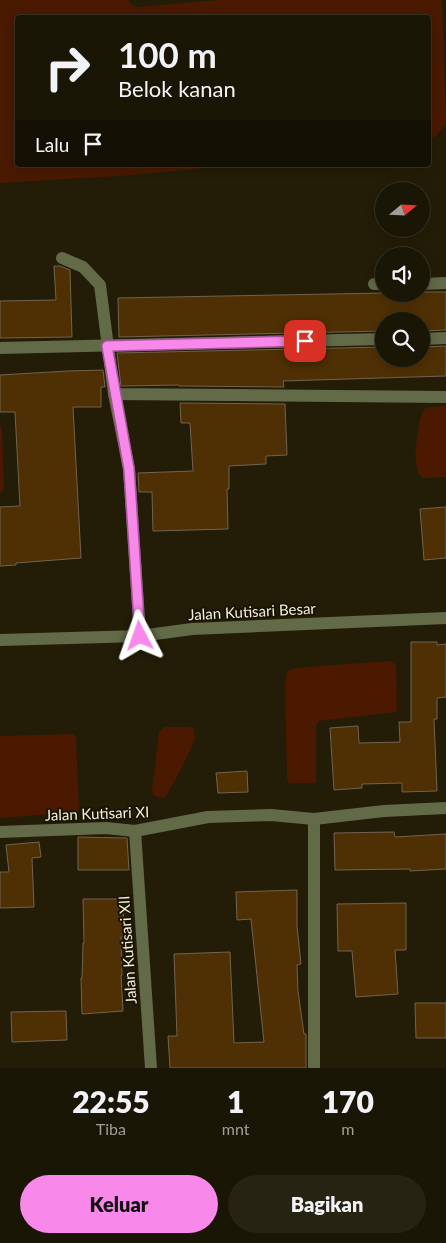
<!DOCTYPE html>
<html lang="id">
<head>
<meta charset="utf-8">
<style>
	:root { --surface:#1a1605; --page:#272313; --text:#f1f3f6; --muted:#9f9f9a; --line:#383527; --accent:#f888ea }
	body { margin:0; font-family:Lato,sans-serif; background:var(--page); color:var(--text); height:100vh; display:flex; flex-direction:column; font-size:19px; white-space:nowrap }
	* { box-sizing:border-box; margin:0 }
	p { font-size:16px; color:var(--muted) }
	.icon { flex:none; width:28px; height:28px; fill:none; stroke:currentColor; stroke-width:2; stroke-linecap:round; stroke-linejoin:round }
	.map { position:relative; height:1068px; overflow:hidden }
	.sheet { display:flex; flex-direction:column; background:var(--surface); flex:1 }
	.sheet>* { flex:none }
	.banner { position:absolute; left:15px; top:15px; width:416px; height:152px; border-radius:5px; box-shadow:0 2px 12px #0003,0 0 0 1px var(--line); background:#1a1605; color:var(--text); overflow:hidden }
	.needle { width:32px; rotate:71deg }
	.tools { position:absolute; left:375px; top:182px; display:grid; gap:10px }
	.tools a { display:grid; place-items:center; width:55px; height:55px; border-radius:50%; background:var(--surface); box-shadow:0 2px 12px #0003,0 0 0 1px var(--line); font-size:25px }
	.pin { position:absolute; display:grid; place-items:center; width:42px; height:42px; color:#fff; margin:-21px; border-radius:10px; box-shadow:0 2px 8px #0006 }
	.me { position:absolute; width:55px; margin:-28px; rotate:356deg; stroke-linejoin:round; filter:drop-shadow(0 0 4px #0008) }
	.turn { display:flex; align-items:center; gap:18px; height:105px; padding:0 20px; font-size:22px }
	.turn .icon { width:65px; height:65px; stroke-width:2.5 }
	.turn b { display:block; font-size:35px; line-height:42px }
	.then { display:flex; align-items:center; height:48px; padding:0 20px; background:#0003; gap:10px; font-size:19px }
	.eta { display:flex; justify-content:space-evenly; align-items:center; height:85px; text-align:center }
	.eta b { font-size:30px; font-weight:800; line-height:35px }
	.primary-button { display:flex; gap:10px; margin-top:auto; padding:10px 20px }
	.primary-button a { flex:1; height:58px; border-radius:30px; background:var(--accent); color:#111; font-size:20px; font-weight:800; line-height:58px; text-align:center }
	.primary-button a+a { background:var(--page); color:var(--text) }
	.map>svg:first-child { display:block }
</style>
</head>
<body>
<div class="map">
<svg width="446" height="1068" viewBox="0 0 446 1068">
	<rect width="100%" height="100%" fill="#231d07"/>
	<g fill="#4a1900">
		<path d="M 0,0 L 128,0 L 132,5 L 138,7 L 218,0 L 442,0 L 446,124 L 436,136 L 429,139 L 429,18 L 18,18 L 18,165 L 234,165 L 134,175 L 0,183 Z"/>
		<path d="M 446,406 L 446,477 L 422,478 C 410,466 418,431 421,415 L 424,409 L 431,407 Z"/>
		<path d="M 0,425 L 2,428 L 4,489 L 0,493 Z"/>
		<path d="M 391,661 L 396,665 L 397,709 L 396,712 L 319,721 L 316,726 L 316,782 L 314,783 L 289,783 L 287,778 L 285,686 L 287,672 L 292,669 L 306,667 Z"/>
		<path d="M 165,727 L 191,727 L 194,729 L 195,739 L 182,767 L 165,798 L 154,796 L 152,791 L 159,732 Z"/>
		<path d="M 73,734 L 76,737 L 79,810 L 77,812 L 0,818 L 0,736 Z"/>
	</g>
	<g fill="#4f3004" stroke="#73624e">
		<path d="M 54,266 L 60,266 L 70,270 L 72,337 L 0,338 L 0,301 L 56,300 Z"/>
		<path d="M 421,292 L 446,292 L 446,330 L 421,331 L 421,321 L 384,321 L 384,331 L 119,337 L 118,298 L 384,293 L 421,294 Z"/>
		<path d="M 446,346 L 446,376 L 283,381 L 284,387 L 179,386 L 179,385 L 121,386 L 117,353 L 384,347 L 384,359 L 421,359 L 421,347 Z"/>
		<path d="M 103,370 L 105,387 L 101,387 L 101,407 L 73,407 L 81,558 L 16,563 L 16,565 L 0,566 L 0,507 L 20,506 L 15,412 L 0,412 L 0,375 L 68,371 Z"/>
		<path d="M 180,403 L 285,404 L 287,455 L 266,456 L 266,464 L 229,466 L 229,489 L 227,489 L 228,529 L 153,531 L 152,492 L 139,492 L 138,473 L 193,471 L 190,423 L 181,423 Z"/>
		<path d="M 446,507 L 446,558 L 424,560 L 420,509 Z"/>
		<path d="M 411,642 L 437,642 L 437,645 L 446,644 L 446,697 L 437,698 L 437,719 L 434,719 L 437,791 L 402,792 L 402,783 L 362,784 L 362,788 L 334,790 L 330,728 L 358,726 L 359,743 L 400,742 L 399,722 L 411,722 Z"/>
		<path d="M 247,771 L 248,792 L 218,793 L 216,773 Z"/>
		<path d="M 394,832 L 395,837 L 446,834 L 446,869 L 410,871 L 410,869 L 335,870 L 334,833 Z"/>
		<path d="M 78,837 L 127,838 L 129,870 L 78,870 Z"/>
		<path d="M 39,842 L 41,857 L 32,858 L 34,907 L 0,908 L 0,872 L 9,872 L 6,845 Z"/>
		<path d="M 297,890 L 297,926 L 301,964 L 297,965 L 298,991 L 304,1034 L 306,1034 L 306,1068 L 170,1068 L 168,1036 L 177,1036 L 174,954 L 230,952 L 234,1043 L 264,1042 L 251,919 L 237,920 L 236,892 Z"/>
		<path d="M 83,899 L 123,899 L 124,937 L 121,937 L 122,975 L 121,975 L 123,1011 L 82,1014 L 81,978 L 82,978 L 83,943 L 84,943 Z"/>
		<path d="M 406,903 L 406,950 L 395,950 L 398,994 L 356,997 L 352,951 L 338,951 L 337,904 Z"/>
		<path d="M 415,1003 L 446,1003 L 446,1038 L 416,1038 Z"/>
		<path d="M 66,1011 L 67,1040 L 12,1042 L 11,1012 Z"/>
	</g>
	<g fill="none" stroke-linecap="round" stroke-linejoin="round">
		<g stroke="#626a47" stroke-width="12">
			<path d="M 62,258 L 83,267 L 100,285 L 114,394 L 446,397"/>
			<path d="M 374,284 L 384,284"/>
			<path d="M 421,284 L 446,283"/>
			<path d="M 421,339 L 446,338"/>
			<path d="M 0,348 L 384,339"/>
			<path d="M 114,394 L 129,469 L 140,636"/>
			<path d="M 0,640 L 140,636 L 192,629 L 446,618"/>
			<path d="M 314,819 L 314,1068"/>
			<path d="M 135,831 L 151,1068"/>
			<path d="M 0,832 L 106,828 L 135,831 L 208,817 L 271,815 L 314,819 L 384,811 L 446,808"/>
		</g>
	</g>
	<g fill="none" stroke-linecap="round" stroke-linejoin="round">
		<g stroke="#a15898" stroke-width="12">
			<path id="route" d="M 140,636 L 129,469 L 107,346 L 305,341"/>
		</g>
		<use href="#route" stroke="#f888ea" stroke-width="9"/>
	</g>
	<g text-anchor="middle" dominant-baseline="central" stroke-width="4" stroke-linejoin="round" paint-order="stroke">
		<g font-size="15" fill="#f2eee0" stroke="#1a1401">
			<text transform="translate(252 611) rotate(-3)">Jalan Kutisari Besar</text>
			<text transform="translate(97 813) rotate(-2)">Jalan Kutisari XI</text>
			<text transform="translate(127 950) rotate(-94)">Jalan Kutisari XII</text>
		</g>
	</g>
</svg>
<div class="tools">
<a><svg class="needle" viewBox="-14 -14 28 28"><path d="M0-13l5 13h-10z" fill="#e53935"/><path d="M0 13l5-13h-10z" fill="#9f9f9a"/></svg></a>
<a><svg class="icon" aria-label="sound" viewBox="0 0 24 24"><path d="M4 9h4l5-4v14l-5-4H4zM17 9q2 3 0 6"/></svg></a>
<a><svg class="icon" aria-label="search" viewBox="0 0 24 24"><circle cx="10" cy="10" r="6"/><path d="M15 15l6 6"/></svg></a>
</div>
<div class="pin" style="left:305px;top:341px;background:#d93025"><svg class="icon" aria-label="arrive" viewBox="0 0 24 24"><path d="M6 21V4h12l-3 4 3 4H6"/></svg></div>
<svg class="me" style="left:140px;top:636px" viewBox="-20 -20 40 40"><path d="M0-17L14 15 0 8-14 15z" fill="#f888ea" stroke="#fff" stroke-width="4"/></svg>
<div class="banner">
<div class="turn"><svg class="icon" aria-label="right" viewBox="0 0 24 24"><path d="M7 20v-9h11M14 6l5 5-5 5"/></svg><div><b>100 m</b>Belok kanan</div></div>
<div class="then">Lalu<svg class="icon" aria-label="arrive" viewBox="0 0 24 24"><path d="M6 21V4h12l-3 4 3 4H6"/></svg></div>
</div>
</div>
<section class="sheet">
<div class="eta">
<div><b>22:55</b><p>Tiba</p></div>
<div><b>1</b><p>mnt</p></div>
<div><b>170</b><p>m</p></div>
</div>
<div class="primary-button"><a>Keluar</a><a>Bagikan</a></div>
</section>
</body>
</html>
